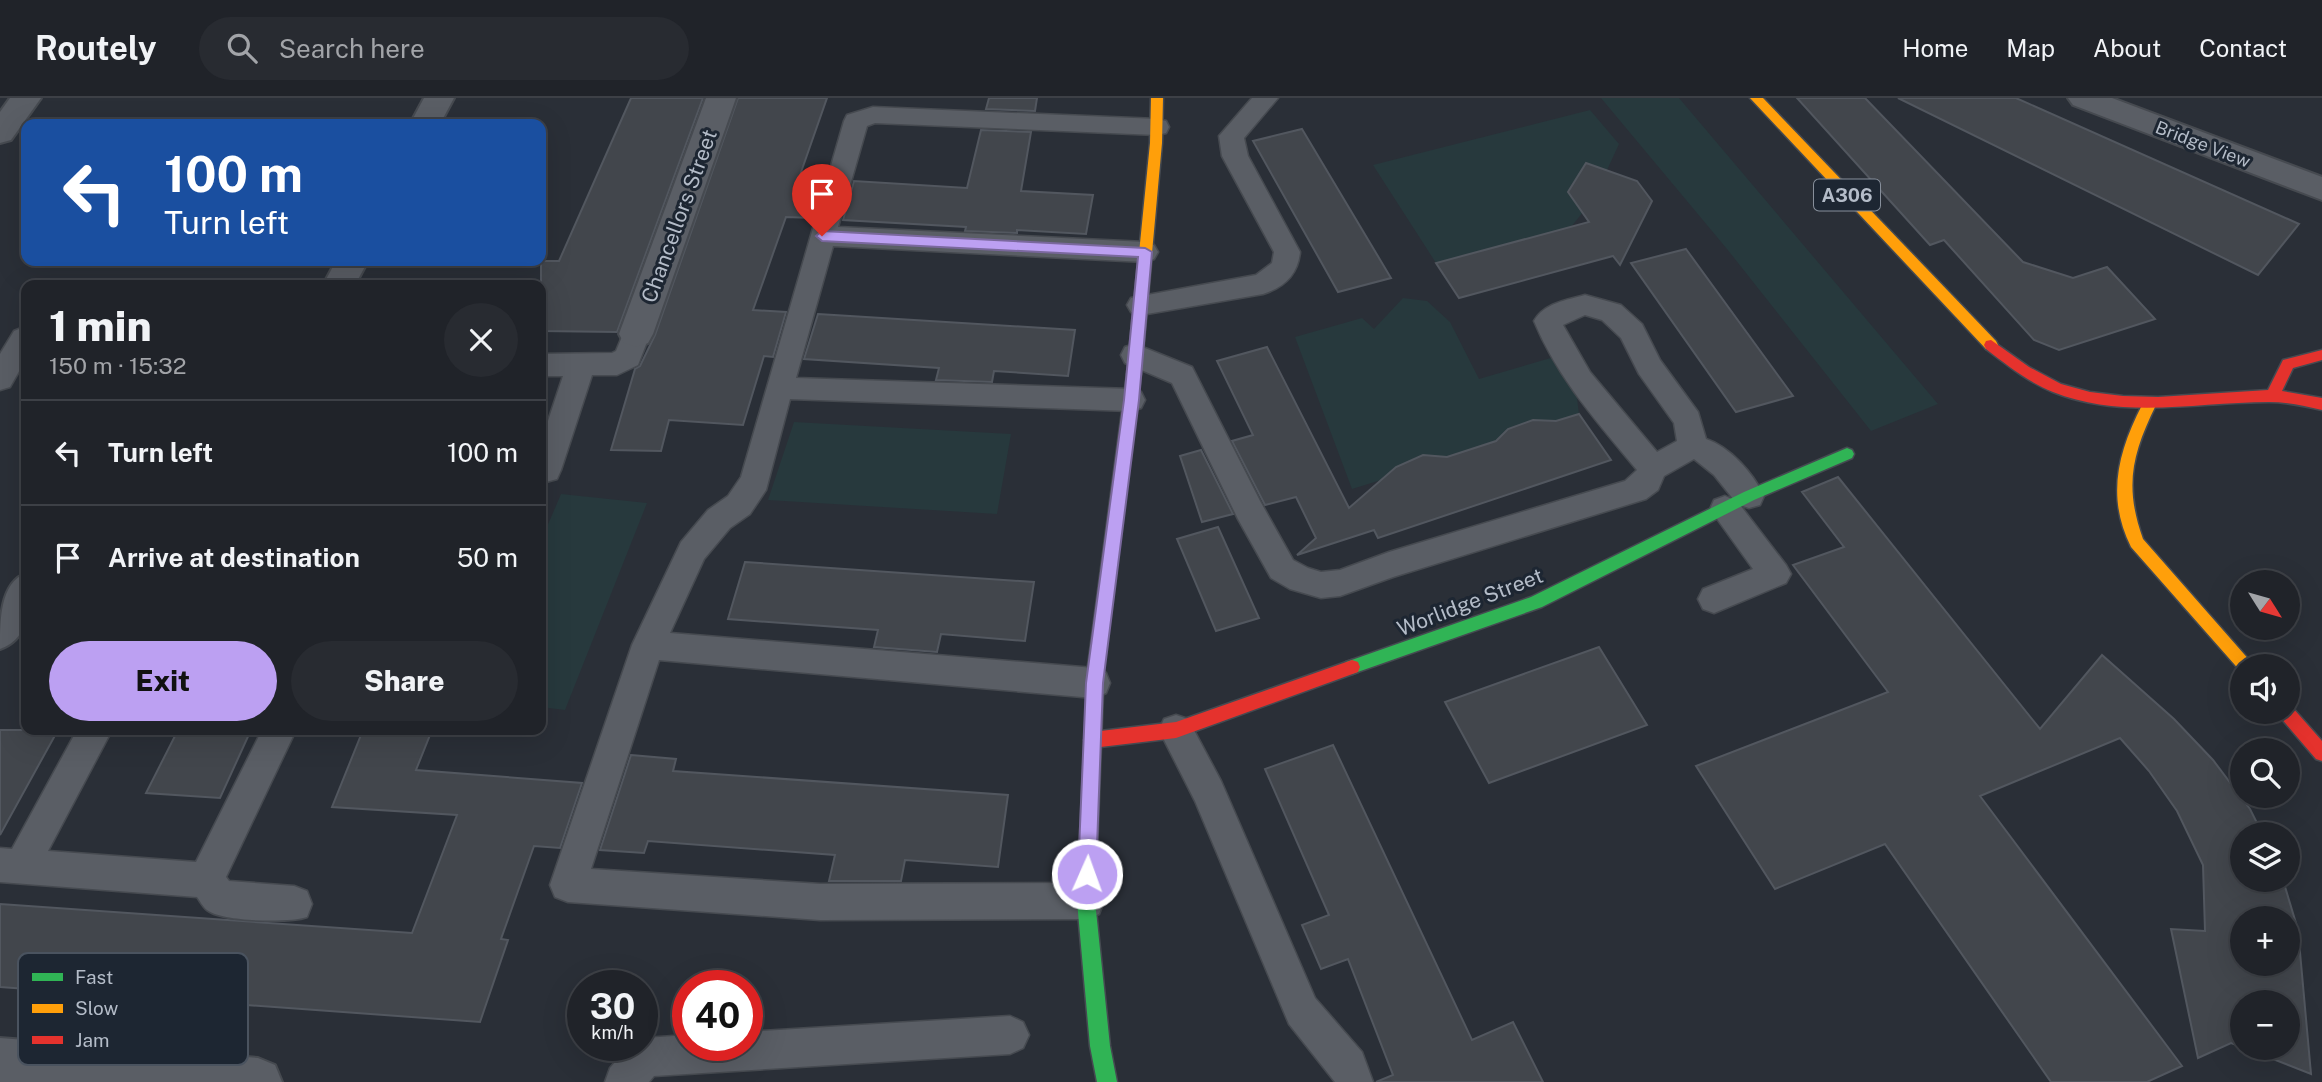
<!DOCTYPE html>
<html lang="en">
<head>
<meta charset="utf-8">
<style>
	:root { --surface:#202329; --page:#282b31; --text:#f1f3f6; --muted:#a2a4a8; --line:#3d4046; --accent:#bca0f2 }
	body { margin:0; font-family:"Public Sans",sans-serif; background:var(--page); color:var(--text); height:100vh; display:flex; flex-direction:column; font-size:26px; white-space:nowrap }
	* { box-sizing:border-box; margin:0 }
	p { font-size:23px; color:var(--muted) }
	.icon { flex:none; width:38px; height:38px; fill:none; stroke:currentColor; stroke-width:2; stroke-linecap:round; stroke-linejoin:round }
	.map { position:relative; flex:1; overflow:hidden }
	.details { position:absolute; left:21px; top:182px; width:525px; height:455px; display:flex; flex-direction:column; background:var(--surface); border-radius:14px; box-shadow:0 7px 28px #0002,0 0 0 2px var(--line) }
	.details>* { flex:none }
	.hud { position:absolute; left:21px; top:21px; width:525px; height:147px; border-radius:14px; box-shadow:0 7px 28px #0002,0 0 0 2px var(--line); background:#1a4fa0; color:#fff; overflow:hidden }
	.needle { width:46px; rotate:127deg }
	.buttons { position:absolute; left:2230px; top:472px; display:grid; gap:14px }
	.buttons a { display:grid; place-items:center; width:70px; height:70px; border-radius:50%; background:var(--surface); box-shadow:0 7px 28px #0002,0 0 0 2px var(--line); font-size:35px }
	.speed { position:absolute; left:567px; top:872px; display:flex; gap:14px; font-size:35px; font-weight:700; text-align:center }
	.speed>* { display:grid; place-content:center; width:91px; height:91px; border-radius:50%; background:var(--surface); box-shadow:0 7px 28px #0002,0 0 0 2px var(--line); line-height:1 }
	.speed small { font-size:18px; font-weight:400 }
	.speed .limit { border:10px solid #d22; background:#fff; color:#111 }
	.pin { position:absolute; display:grid; place-items:center; width:60px; height:60px; color:#fff; margin:-72px -30px; border-radius:50% 50% 50% 0; rotate:-45deg; box-shadow:0 0 7px #0007 }
	.pin .icon { rotate:45deg }
	.me { position:absolute; width:77px; margin:-38px; rotate:2deg; stroke-linejoin:round; filter:drop-shadow(0 0 5px #0008) }
	.turn { display:flex; align-items:center; gap:24px; height:147px; padding:0 28px; font-size:32px }
	.turn .icon { width:91px; height:91px; stroke-width:2.5 }
	.turn b { display:block; font-size:49px; line-height:60px }
	.round { display:grid; place-items:center; flex:none; width:74px; height:74px; border-radius:37px; background:var(--page) }
	.headline { display:flex; align-items:center; justify-content:space-between; height:119px; padding:0 28px }
	h1 { font-size:42px; font-weight:800; line-height:52px }
	.cta { display:flex; gap:14px; margin-top:auto; padding:14px 28px }
	.cta a { flex:1; height:80px; border-radius:42px; background:var(--accent); color:#111; font-size:28px; font-weight:800; line-height:80px; text-align:center }
	.cta a+a { background:var(--page); color:var(--text) }
	ul { padding:0; list-style:none }
	li { display:flex; align-items:center; gap:21px; height:105px; padding:0 28px; border-top:2px solid var(--line) }
	li div { flex:1 }
	li b { display:block; font-size:26px }
	li em { font-style:normal }
	header { display:flex; align-items:center; gap:42px; box-sizing:border-box; height:98px; padding:0 35px; background:var(--surface); border-bottom:2px solid var(--line) }
	header strong { font-size:33px }
	nav { display:flex; gap:38px; margin-inline-start:auto; font-size:24px }
	.search { width:490px; height:63px; background:var(--page); display:flex; align-items:center; gap:18px; box-sizing:border-box; padding:0 24px; border-radius:38px; color:var(--muted); font-size:26px }
	.map>svg:first-child { display:block }
</style>
</head>
<body>
<header>
<strong>Routely</strong>
<div class="search"><svg class="icon" aria-label="search" viewBox="0 0 24 24"><circle cx="10" cy="10" r="6"/><path d="M15 15l6 6"/></svg>Search here</div>
<nav><a>Home</a><a>Map</a><a>About</a><a>Contact</a></nav>
</header>
<div class="map">
<svg width="2322" height="984" viewBox="0 0 2322 984">
	<rect width="100%" height="100%" fill="#2a2f37"/>
	<g fill="#27393d">
		<path d="M 1601,0 L 1679,0 L 1938,306 L 1871,333 L 1727,151 Z"/>
		<path d="M 1590,12 L 1619,46 L 1607,72 L 1579,76 L 1583,114 L 1571,129 L 1436,165 L 1373,67 Z"/>
		<path d="M 1403,200 L 1427,203 L 1450,224 L 1479,281 L 1554,259 L 1574,277 L 1579,316 L 1556,323 L 1533,322 L 1508,331 L 1496,343 L 1447,359 L 1422,357 L 1396,369 L 1381,382 L 1352,391 L 1295,239 L 1362,220 L 1374,231 Z"/>
		<path d="M 794,324 L 1011,336 L 997,416 L 768,402 Z"/>
		<path d="M 561,396 L 647,405 L 565,612 L 541,609 L 541,443 Z"/>
	</g>
	<g fill="#42464c" stroke="#52575f" stroke-width="2" fill-rule="evenodd">
		<path d="M 631,0 L 703,0 L 617,234 L 541,233 L 541,163 L 559,163 Z"/>
		<path d="M 738,0 L 827,0 L 799,80 L 824,81 L 813,120 L 786,119 L 753,212 L 786,214 L 773,259 L 764,258 L 743,327 L 669,322 L 661,353 L 611,352 L 635,271 L 640,268 L 655,237 Z"/>
		<path d="M 989,0 L 1037,0 L 1035,13 L 986,11 Z"/>
		<path d="M 1797,0 L 1865,0 L 2023,164 L 2073,180 L 2107,169 L 2155,221 L 2059,252 L 2034,242 L 1944,142 L 1930,147 Z"/>
		<path d="M 1898,0 L 2016,0 L 2299,126 L 2258,177 Z"/>
		<path d="M 1302,31 L 1391,180 L 1338,194 L 1253,43 Z"/>
		<path d="M 981,32 L 1031,34 L 1021,93 L 1093,97 L 1086,136 L 1017,132 L 1017,135 L 965,133 L 966,129 L 843,122 L 854,83 L 967,90 Z"/>
		<path d="M 1586,65 L 1637,83 L 1652,103 L 1620,167 L 1613,158 L 1459,200 L 1436,165 L 1589,124 L 1568,94 Z"/>
		<path d="M 1686,151 L 1793,298 L 1736,314 L 1631,165 Z"/>
		<path d="M 818,216 L 1075,232 L 1068,278 L 994,273 L 992,284 L 936,282 L 939,270 L 804,261 Z"/>
		<path d="M 1267,249 L 1349,410 L 1396,369 L 1423,357 L 1447,359 L 1496,343 L 1508,331 L 1533,322 L 1556,323 L 1579,316 L 1611,362 L 1378,440 L 1374,432 L 1297,457 L 1316,440 L 1296,399 L 1265,407 L 1232,343 L 1253,337 L 1217,263 Z"/>
		<path d="M 1201,352 L 1233,416 L 1202,424 L 1180,358 Z"/>
		<path d="M 1838,379 L 2040,631 L 2102,557 L 2174,621 L 2213,662 L 2250,711 L 2263,737 L 2242,737 L 2242,782 L 2283,782 L 2298,832 L 2311,976 L 2245,950 L 2287,950 L 2287,905 L 2242,905 L 2242,949 L 2231,945 L 2198,960 L 2171,831 L 2205,833 L 2203,767 L 2177,713 L 2149,673 L 2120,640 L 1980,698 L 2182,968 L 2147,984 L 2051,984 L 1885,746 L 1775,791 L 1696,668 L 1888,594 L 1793,467 L 1844,449 L 1802,394 ZM 2242,821 L 2287,821 L 2287,866 L 2242,866 Z"/>
		<path d="M 1218,429 L 1259,520 L 1216,533 L 1177,441 Z"/>
		<path d="M 745,464 L 1034,484 L 1025,543 L 941,536 L 937,554 L 874,549 L 878,532 L 728,521 Z"/>
		<path d="M 1599,549 L 1647,627 L 1489,685 L 1445,604 Z"/>
		<path d="M 0,632 L 58,632 L 0,737 Z"/>
		<path d="M 178,632 L 251,632 L 220,700 L 146,695 Z"/>
		<path d="M 363,632 L 432,632 L 416,672 L 582,685 L 560,750 L 534,748 L 501,841 L 508,842 L 480,924 L 0,889 L 0,806 L 412,835 L 457,717 L 332,709 Z"/>
		<path d="M 1333,647 L 1472,942 L 1513,924 L 1543,984 L 1376,984 L 1393,977 L 1348,861 L 1321,871 L 1302,827 L 1329,817 L 1265,671 Z"/>
		<path d="M 631,657 L 676,661 L 673,673 L 1008,697 L 998,769 L 905,762 L 901,783 L 829,783 L 835,757 L 648,743 L 644,755 L 600,752 Z"/>
	</g>
	<g fill="none" stroke-linecap="round" stroke-linejoin="round">
		<g stroke="#464a50" stroke-width="3">
			<g id="lane">
				<path d="M 1252,0 L 1278,0 L 1244,40 L 1248,58 L 1300,154 C 1298,176 1285,189 1263,196 L 1141,217 L 1131,214 L 1127,207 L 1131,200 L 1256,177 L 1272,165 L 1274,154 L 1222,58 L 1219,38 Z"/>
				<path d="M 873,9 L 1157,21 L 1166,23 L 1169,29 L 1166,35 L 1157,37 L 875,25 L 867,28 L 838,129 L 1145,144 L 1154,147 L 1158,154 L 1154,161 L 1145,164 L 833,148 L 796,280 L 1131,291 L 1141,294 L 1145,302 L 1141,310 L 1131,313 L 790,301 L 766,392 L 750,416 L 730,430 L 704,461 L 670,535 L 1094,570 L 1106,575 L 1110,585 L 1106,595 L 1094,600 L 659,562 L 591,771 L 820,786 L 1086,785 L 1099,790 L 1104,803 L 1099,816 L 1086,821 L 820,822 L 568,804 L 555,799 L 550,787 L 632,547 L 681,444 L 708,412 L 728,398 L 741,379 L 844,23 L 847,17 Z"/>
				<path d="M 1585,197 L 1621,207 L 1642,226 L 1660,262 L 1698,314 L 1706,341 C 1730,349 1753,375 1764,398 L 1760,407 L 1749,410 L 1740,407 L 1786,467 L 1791,476 L 1786,485 L 1714,515 L 1703,511 L 1698,501 L 1703,491 L 1753,471 L 1710,411 L 1714,402 L 1725,398 L 1734,402 L 1714,377 L 1694,361 L 1664,378 L 1658,392 L 1646,401 L 1393,479 L 1340,498 L 1321,500 L 1290,491 L 1271,480 L 1238,421 L 1172,285 L 1125,265 L 1121,257 L 1125,249 L 1135,246 L 1192,269 L 1260,403 L 1293,462 L 1308,470 L 1321,474 L 1340,472 L 1389,454 L 1625,383 L 1637,372 C 1598,325 1558,281 1534,223 C 1544,205 1567,202 1585,197 ZM 1585,217 L 1602,222 L 1621,240 L 1639,276 L 1674,325 L 1677,343 L 1657,354 L 1590,274 L 1563,227 Z"/>
				<path d="M 636,226 L 646,229 L 650,236 L 638,267 L 617,277 L 592,277 L 561,372 L 557,381 L 546,384 L 541,382 L 541,344 L 563,278 L 541,278 L 541,256 L 612,255 L 616,253 L 626,229 Z"/>
				<path d="M 24,229 L 26,230 L 26,261 L 10,289 L 0,292 L 0,256 L 14,233 Z"/>
				<path d="M 1176,617 L 1188,621 L 1221,683 L 1315,900 L 1362,954 L 1373,984 L 1335,984 L 1289,926 L 1195,703 L 1159,632 L 1164,621 Z"/>
				<path d="M 77,632 L 112,632 L 48,753 L 196,764 L 262,632 L 296,632 L 226,779 L 229,783 L 294,788 L 307,793 L 312,806 L 307,819 C 290,825 222,824 207,812 C 203,809 200,803 197,799 L 0,784 L 0,750 L 12,751 Z"/>
				<path d="M 1010,918 L 1023,924 L 1029,937 L 1023,950 L 1010,956 L 654,978 L 649,984 L 605,984 L 610,970 L 630,947 L 642,947 L 642,941 L 645,940 L 688,937 L 688,947 L 747,947 L 747,934 Z"/>
			</g>
		</g>
		<g stroke="#464a50" stroke-width="4">
			<g id="street">
				<path d="M 10,0 L 41,0 L 11,42 L 0,45 L 0,14 Z"/>
				<path d="M 424,0 L 454,0 L 440,26 L 410,26 Z"/>
				<path d="M 706,0 L 736,0 L 653,236 L 648,245 L 636,249 L 624,245 L 619,236 Z"/>
				<path d="M 2068,0 L 2112,0 L 2322,79 L 2322,102 L 2073,7 Z"/>
				<path d="M 336,163 L 368,163 L 355,187 L 323,187 Z"/>
				<path d="M 26,475 C 26,505 34,539 0,551 C 0,522 0,485 26,475 Z"/>
				<path d="M 0,940 L 258,960 L 275,967 L 282,984 L 0,984 Z"/>
			</g>
		</g>
		<g stroke="#454a51" stroke-width="3">
			<g id="fast">
				<path d="M 1847,350 L 1852,352 L 1854,356 L 1852,360 L 1754,402 L 1542,509 L 1352,576 L 1346,574 L 1344,569 L 1346,564 L 1531,499 L 1744,394 Z"/>
				<path d="M 1096,561 L 1102,563 L 1104,568 L 1095,803 L 1110,948 L 1117,984 L 1097,984 L 1090,948 L 1077,803 L 1088,568 L 1090,563 Z"/>
			</g>
		</g>
		<g stroke="#454a51" stroke-width="3">
			<g id="slow">
				<path d="M 1151,0 L 1163,0 L 1162,45 L 1141,276 L 1134,281 L 1127,276 L 1150,45 Z"/>
				<path d="M 1750,0 L 1763,0 L 1996,243 L 1998,247 L 1996,251 L 1986,251 Z"/>
				<path d="M 2149,301 L 2156,307 C 2132,356 2124,388 2143,441 L 2251,564 L 2253,569 L 2242,569 L 2242,575 L 2131,449 C 2106,399 2118,354 2142,307 Z"/>
			</g>
		</g>
		<g stroke="#454a51" stroke-width="3">
			<g id="jam">
				<path d="M 1991,242 L 2029,269 L 2061,286 L 2090,294 L 2123,298 L 2158,299 L 2268,292 L 2283,262 L 2322,252 L 2322,262 L 2293,270 L 2282,293 L 2322,300 L 2322,312 C 2305,308 2287,304 2269,304 C 2197,304 2123,322 2053,294 C 2028,284 2007,267 1986,251 L 1984,247 L 1986,243 Z"/>
				<path d="M 1134,271 L 1141,276 L 1104,568 L 1102,573 L 1096,575 L 1090,573 L 1088,568 L 1127,276 Z"/>
				<path d="M 1352,562 L 1358,564 L 1360,569 L 1358,574 L 1176,640 L 1092,650 L 1086,647 L 1084,642 L 1086,637 L 1092,634 L 1176,624 Z"/>
				<path d="M 2287,607 L 2292,609 L 2322,643 L 2322,663 L 2316,661 L 2280,619 L 2278,614 L 2287,614 Z"/>
			</g>
		</g>
		<use href="#lane" fill="#5a5e65" fill-rule="evenodd"/>
		<use href="#street" fill="#5a5e65" fill-rule="evenodd"/>
		<use href="#fast" fill="#30b455" fill-rule="evenodd"/>
		<use href="#slow" fill="#ff9f0a" fill-rule="evenodd"/>
		<use href="#jam" fill="#e5322d" fill-rule="evenodd"/>
	</g>
	<path fill="#bca0f2" stroke="#7a689d" stroke-width="2" d="M 822,133 L 1145,150 L 1152,154 L 1139,302 L 1103,585 L 1096,776 L 1093,782 L 1087,785 L 1081,782 L 1078,776 L 1086,585 L 1124,302 L 1138,159 L 822,143 L 816,138 Z"/>
	<g text-anchor="middle" dominant-baseline="central" stroke-width="6" stroke-linejoin="round" paint-order="stroke">
		<g font-size="18" fill="#b4bcc8" stroke="#1d2632">
			<text transform="translate(2203 46) rotate(21)">Bridge View</text>
		</g>
		<rect fill="#1d2632" stroke="#878f9b" stroke-width="2" x="1814" y="81.5" width="66" height="31" rx="5"/>
		<g font-size="19" font-weight="bold" fill="#b4bcc8">
			<text x="1847" y="97">A306</text>
		</g>
		<g font-size="21" fill="#b4bcc8" stroke="#1d2632">
			<text transform="translate(679 118) rotate(-70)">Chancellors Street</text>
			<text transform="translate(1470 504) rotate(-21)">Worlidge Street</text>
		</g>
	</g>
	<rect x="18" y="855" width="230" height="112" rx="10" fill="#1d2632" stroke="#4a535f" stroke-width="2"/>
	<rect x="32" y="875" width="31" height="8" fill="#30b455"/>
	<rect x="32" y="906" width="31" height="9" fill="#ff9f0a"/>
	<rect x="32" y="938" width="31" height="8" fill="#e5322d"/>
	<g font-size="19" fill="#b4bcc8">
		<text x="75" y="886">Fast</text>
		<text x="75" y="917">Slow</text>
		<text x="75" y="949">Jam</text>
	</g>
</svg>
<div class="buttons">
<a><svg class="needle" viewBox="-14 -14 28 28"><path d="M0-13l5 13h-10z" fill="#e53935"/><path d="M0 13l5-13h-10z" fill="#a2a4a8"/></svg></a>
<a><svg class="icon" aria-label="sound" viewBox="0 0 24 24"><path d="M4 9h4l5-4v14l-5-4H4zM17 9q2 3 0 6"/></svg></a>
<a><svg class="icon" aria-label="search" viewBox="0 0 24 24"><circle cx="10" cy="10" r="6"/><path d="M15 15l6 6"/></svg></a>
<a><svg class="icon" aria-label="layers" viewBox="0 0 24 24"><path d="M12 4l9 5-9 5-9-5zM3 14l9 5 9-5"/></svg></a>
<a>+</a>
<a>−</a>
</div>
<div class="speed"><div>30<small>km/h</small></div><div class="limit">40</div></div>
<div class="pin" style="left:822px;top:138px;background:#d93025"><svg class="icon" aria-label="arrive" viewBox="0 0 24 24"><path d="M6 21V4h12l-3 4 3 4H6"/></svg></div>
<svg class="me" style="left:1087px;top:776px" viewBox="-20 -20 40 40"><circle r="17" fill="#bca0f2" stroke="#fff" stroke-width="3"/><path d="M0-11L8 9 0 5-8 9z" fill="#fff"/></svg>
<div class="hud">
<div class="turn"><svg class="icon" aria-label="left" viewBox="0 0 24 24"><path d="M17 20v-9H6M10 6l-5 5 5 5"/></svg><div><b>100 m</b>Turn left</div></div>
</div>
<section class="details">
<div class="headline"><div><h1>1 min</h1><p>150 m · 15:32</p></div><a class="round"><svg class="icon" aria-label="close" viewBox="0 0 24 24"><path d="M6 6l12 12M18 6L6 18"/></svg></a></div>
<ul>
<li><svg class="icon" aria-label="left" viewBox="0 0 24 24"><path d="M17 20v-9H6M10 6l-5 5 5 5"/></svg><div><b>Turn left</b></div><em>100 m</em></li>
<li><svg class="icon" aria-label="arrive" viewBox="0 0 24 24"><path d="M6 21V4h12l-3 4 3 4H6"/></svg><div><b>Arrive at destination</b></div><em>50 m</em></li>
</ul>
<div class="cta"><a>Exit</a><a>Share</a></div>
</section>
</div>
</body>
</html>
